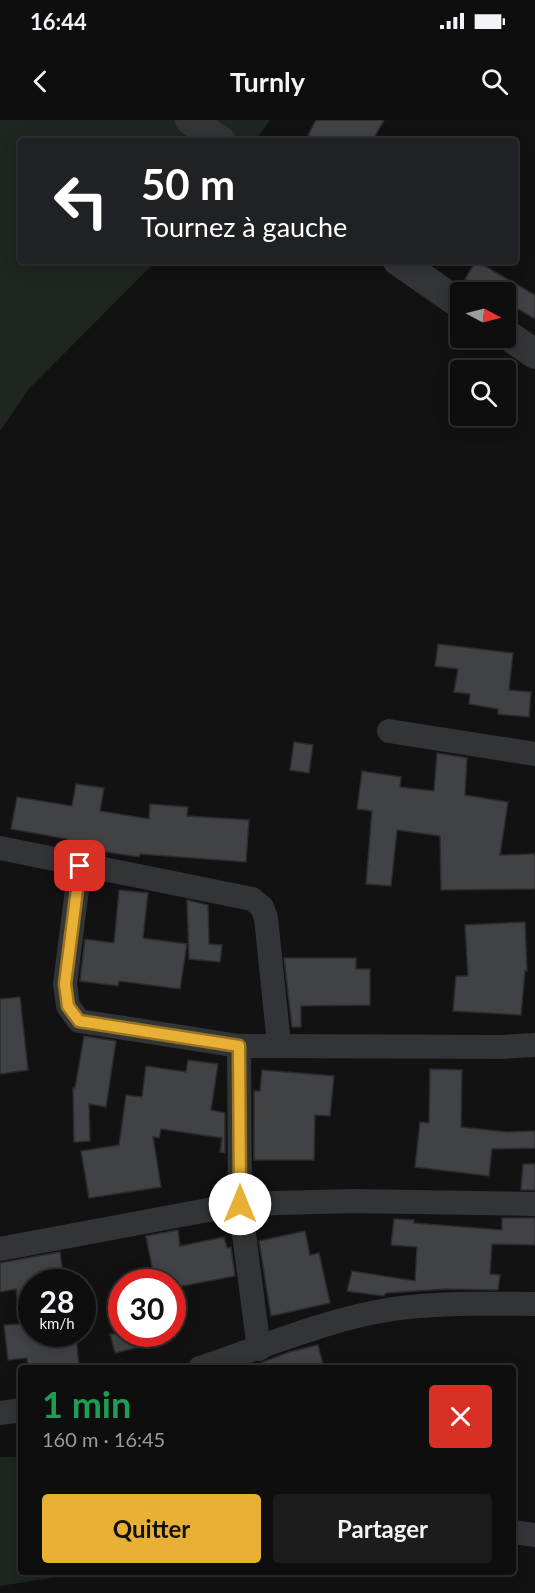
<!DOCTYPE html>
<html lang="fr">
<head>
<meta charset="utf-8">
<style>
	:root { --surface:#0e0e0e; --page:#1c1c1c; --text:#f1f3f6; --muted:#9b9c9e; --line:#2e2e2e; --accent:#e8b135 }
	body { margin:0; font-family:Lato,sans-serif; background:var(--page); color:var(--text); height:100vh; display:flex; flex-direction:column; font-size:22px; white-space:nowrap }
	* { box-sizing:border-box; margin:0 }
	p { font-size:20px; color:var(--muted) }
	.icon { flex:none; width:33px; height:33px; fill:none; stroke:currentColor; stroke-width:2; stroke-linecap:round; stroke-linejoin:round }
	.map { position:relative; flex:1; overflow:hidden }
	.side { position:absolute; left:18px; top:1245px; width:498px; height:210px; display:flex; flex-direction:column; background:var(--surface); border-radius:6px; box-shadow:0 3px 15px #0003,0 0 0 2px var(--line) }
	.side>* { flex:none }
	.hud { position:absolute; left:18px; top:18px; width:500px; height:126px; border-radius:6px; box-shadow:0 3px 15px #0003,0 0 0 2px var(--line); background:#202124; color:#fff; overflow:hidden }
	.needle { width:39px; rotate:97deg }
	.tools { position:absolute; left:450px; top:162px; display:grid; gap:12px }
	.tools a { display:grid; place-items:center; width:66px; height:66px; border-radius:6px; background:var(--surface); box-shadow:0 3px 15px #0003,0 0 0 2px var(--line); font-size:30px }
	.speed { position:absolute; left:18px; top:1149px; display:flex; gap:12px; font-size:30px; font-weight:700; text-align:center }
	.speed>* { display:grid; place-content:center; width:78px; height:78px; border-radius:50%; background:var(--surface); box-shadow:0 3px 15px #0003,0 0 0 2px var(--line); line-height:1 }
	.speed small { font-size:15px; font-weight:400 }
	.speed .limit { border:9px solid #d22; background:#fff; color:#111 }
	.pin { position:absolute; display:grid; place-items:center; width:51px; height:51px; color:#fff; margin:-26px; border-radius:12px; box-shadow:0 3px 9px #0006 }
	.me { position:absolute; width:66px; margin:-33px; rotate:0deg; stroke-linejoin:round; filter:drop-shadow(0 0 4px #0008) }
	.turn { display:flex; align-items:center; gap:21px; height:126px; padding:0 24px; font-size:27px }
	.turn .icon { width:78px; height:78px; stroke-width:2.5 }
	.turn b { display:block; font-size:42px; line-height:51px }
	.round { display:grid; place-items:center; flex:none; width:63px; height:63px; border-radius:6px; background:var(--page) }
	.overview { display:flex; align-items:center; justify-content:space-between; height:102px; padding:0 24px }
	h1 { font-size:36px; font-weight:700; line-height:45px; color:#1e9e55 }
	.action { display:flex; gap:12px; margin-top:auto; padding:12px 24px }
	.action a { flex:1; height:69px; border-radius:6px; background:var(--accent); color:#111; font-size:24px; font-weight:700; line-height:69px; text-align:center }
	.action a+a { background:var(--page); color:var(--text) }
	.status { display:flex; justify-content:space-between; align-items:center; height:42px; padding:0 30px; background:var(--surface); direction:ltr }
	.status svg { height:16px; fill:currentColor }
	header { display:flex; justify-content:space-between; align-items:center; height:78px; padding:0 24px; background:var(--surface); font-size:27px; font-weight:700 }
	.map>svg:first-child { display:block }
</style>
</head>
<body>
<div class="status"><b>16:44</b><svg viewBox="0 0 49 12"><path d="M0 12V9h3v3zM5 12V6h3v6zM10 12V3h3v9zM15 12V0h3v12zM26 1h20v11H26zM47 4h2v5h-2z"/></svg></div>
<header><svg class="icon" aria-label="back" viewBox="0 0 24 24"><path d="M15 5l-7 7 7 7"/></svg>Turnly<svg class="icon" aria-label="search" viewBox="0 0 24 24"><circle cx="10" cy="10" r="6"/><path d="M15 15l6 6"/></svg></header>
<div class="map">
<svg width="535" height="1473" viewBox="0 0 535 1473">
	<rect width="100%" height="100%" fill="#121213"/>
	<g fill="#1e261f">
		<path d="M 0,0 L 270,0 L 255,21 L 21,21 L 21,141 L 156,141 L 28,270 L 0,311 Z"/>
		<path d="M 0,1337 L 21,1337 L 21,1452 L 90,1452 L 0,1466 Z"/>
	</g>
	<g fill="#414246" stroke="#2c2c2f" stroke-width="1.5">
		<path d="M 316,0 L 384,0 L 372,21 L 318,21 L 308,15 Z"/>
		<path d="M 476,141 L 535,175 L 535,199 L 506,182 L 506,172 L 489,172 L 465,159 Z"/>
		<path d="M 438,524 L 513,533 L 509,570 L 531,572 L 529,597 L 498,594 L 498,589 L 469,584 L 470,574 L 454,572 L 458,549 L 435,546 Z"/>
		<path d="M 294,622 L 313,625 L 309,653 L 290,650 Z"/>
		<path d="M 437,633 L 467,638 L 465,675 L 508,682 L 500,735 L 535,734 L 535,769 L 441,770 L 440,716 L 397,710 L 391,766 L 366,764 L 372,691 L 357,689 L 362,651 L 401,657 L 400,667 L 434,671 Z"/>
		<path d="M 76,664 L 104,668 L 100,691 L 149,699 L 150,684 L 188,687 L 187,696 L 249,700 L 246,742 L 140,734 L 139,737 L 66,726 L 67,719 L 11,709 L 17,677 L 72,686 Z"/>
		<path d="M 119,770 L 148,773 L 143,818 L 187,824 L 180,869 L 119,861 L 118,866 L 80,861 L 85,819 L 114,823 Z"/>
		<path d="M 187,780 L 208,785 L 209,824 L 222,825 L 220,842 L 189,839 Z"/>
		<path d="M 525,802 L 527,851 L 525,851 L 521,895 L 453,891 L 456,856 L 468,856 L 465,805 Z"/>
		<path d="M 284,838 L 356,838 L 356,849 L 370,849 L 370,885 L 301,886 L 301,907 L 292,907 Z"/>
		<path d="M 20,877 L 28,950 L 0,954 L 0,879 Z"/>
		<path d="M 84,916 L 116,921 L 106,987 L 89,984 L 90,1021 L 74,1022 L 73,968 L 75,968 Z"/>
		<path d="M 188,940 L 218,944 L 211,990 L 225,993 L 225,1033 L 220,1032 L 222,1018 L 161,1009 L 159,1018 L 153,1017 L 161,1067 L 89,1078 L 81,1031 L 119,1025 L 126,975 L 142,977 L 146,946 L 186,952 Z"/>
		<path d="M 430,949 L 462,950 L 461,1007 L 507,1012 L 535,1011 L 535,1028 L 492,1029 L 489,1056 L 415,1047 L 420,1002 L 429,1003 Z"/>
		<path d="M 262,950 L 334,956 L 330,996 L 315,995 L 314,1040 L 254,1040 L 254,971 L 260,971 Z"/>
		<path d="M 523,1044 L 535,1044 L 535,1070 L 521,1070 Z"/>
		<path d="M 502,1098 L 535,1098 L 535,1125 L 492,1124 L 490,1154 L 500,1155 L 498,1170 L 446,1169 L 387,1173 L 383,1176 L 347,1171 L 352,1151 L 415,1161 L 417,1127 L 391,1125 L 394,1099 L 414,1100 L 414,1103 L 502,1110 Z"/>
		<path d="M 178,1110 L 180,1126 L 224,1117 L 227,1128 L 231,1127 L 235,1156 L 172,1168 L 172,1162 L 155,1162 L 146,1116 Z"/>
		<path d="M 305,1111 L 310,1135 L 319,1133 L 330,1183 L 271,1196 L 259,1121 Z"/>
		<path d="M 60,1132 L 64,1162 L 32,1162 L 32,1214 L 76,1214 L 79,1248 L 28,1248 L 27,1238 L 8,1240 L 4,1205 L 20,1204 L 16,1169 L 0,1172 L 0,1143 Z"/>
		<path d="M 110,1214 L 171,1214 L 172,1219 L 115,1233 Z"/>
		<path d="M 318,1225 L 324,1248 L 248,1248 L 289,1232 Z"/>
	</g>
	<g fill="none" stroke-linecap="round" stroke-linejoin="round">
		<g stroke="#333438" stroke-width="24">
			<path d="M 389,611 L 535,634"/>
			<path d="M 0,728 L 252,779 L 262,787 L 266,798 L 279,924"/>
			<path d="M 80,746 L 65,864 L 68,886 L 79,901 L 239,926 L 500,927 L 535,925"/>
			<path d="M 239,926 L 240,1084 L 259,1229"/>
			<path d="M 0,1129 L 240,1084 L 353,1081 L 535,1084"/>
			<path d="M 200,1248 C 263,1227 327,1199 393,1189 C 440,1182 488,1184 535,1184"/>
			<path d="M 0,1293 L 21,1290"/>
			<path d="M 513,1412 L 535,1415"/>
		</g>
		<g stroke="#333438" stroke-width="30">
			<path d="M 190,0 L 221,21"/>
			<path d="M 398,141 L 460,184"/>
			<path d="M 506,214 L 535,234"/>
		</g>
	</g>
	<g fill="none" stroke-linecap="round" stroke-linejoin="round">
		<g stroke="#977322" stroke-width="15">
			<path id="route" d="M 80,746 L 65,864 L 68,886 L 79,901 L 239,926 L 240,1084"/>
		</g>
		<use href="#route" stroke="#e8b135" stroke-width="10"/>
	</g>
</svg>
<div class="tools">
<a><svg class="needle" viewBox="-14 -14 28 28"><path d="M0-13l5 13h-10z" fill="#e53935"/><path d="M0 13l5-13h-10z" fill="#9b9c9e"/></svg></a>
<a><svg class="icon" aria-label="search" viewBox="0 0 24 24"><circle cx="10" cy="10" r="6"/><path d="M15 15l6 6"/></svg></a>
</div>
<div class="speed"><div>28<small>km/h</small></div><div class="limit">30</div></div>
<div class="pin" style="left:80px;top:746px;background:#d93025"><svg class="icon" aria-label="arrive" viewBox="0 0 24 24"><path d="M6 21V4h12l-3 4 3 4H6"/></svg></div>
<svg class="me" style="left:240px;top:1084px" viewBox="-20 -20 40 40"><circle r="19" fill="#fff"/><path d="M0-13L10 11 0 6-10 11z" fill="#e8b135"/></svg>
<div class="hud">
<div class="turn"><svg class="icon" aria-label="left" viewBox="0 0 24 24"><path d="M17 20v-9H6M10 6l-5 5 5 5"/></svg><div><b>50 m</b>Tournez à gauche</div></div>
</div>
<section class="side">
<div class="overview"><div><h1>1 min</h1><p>160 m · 16:45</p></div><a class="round" style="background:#d93025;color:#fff"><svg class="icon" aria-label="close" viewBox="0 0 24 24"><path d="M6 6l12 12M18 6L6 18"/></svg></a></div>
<div class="action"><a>Quitter</a><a>Partager</a></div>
</section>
</div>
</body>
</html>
